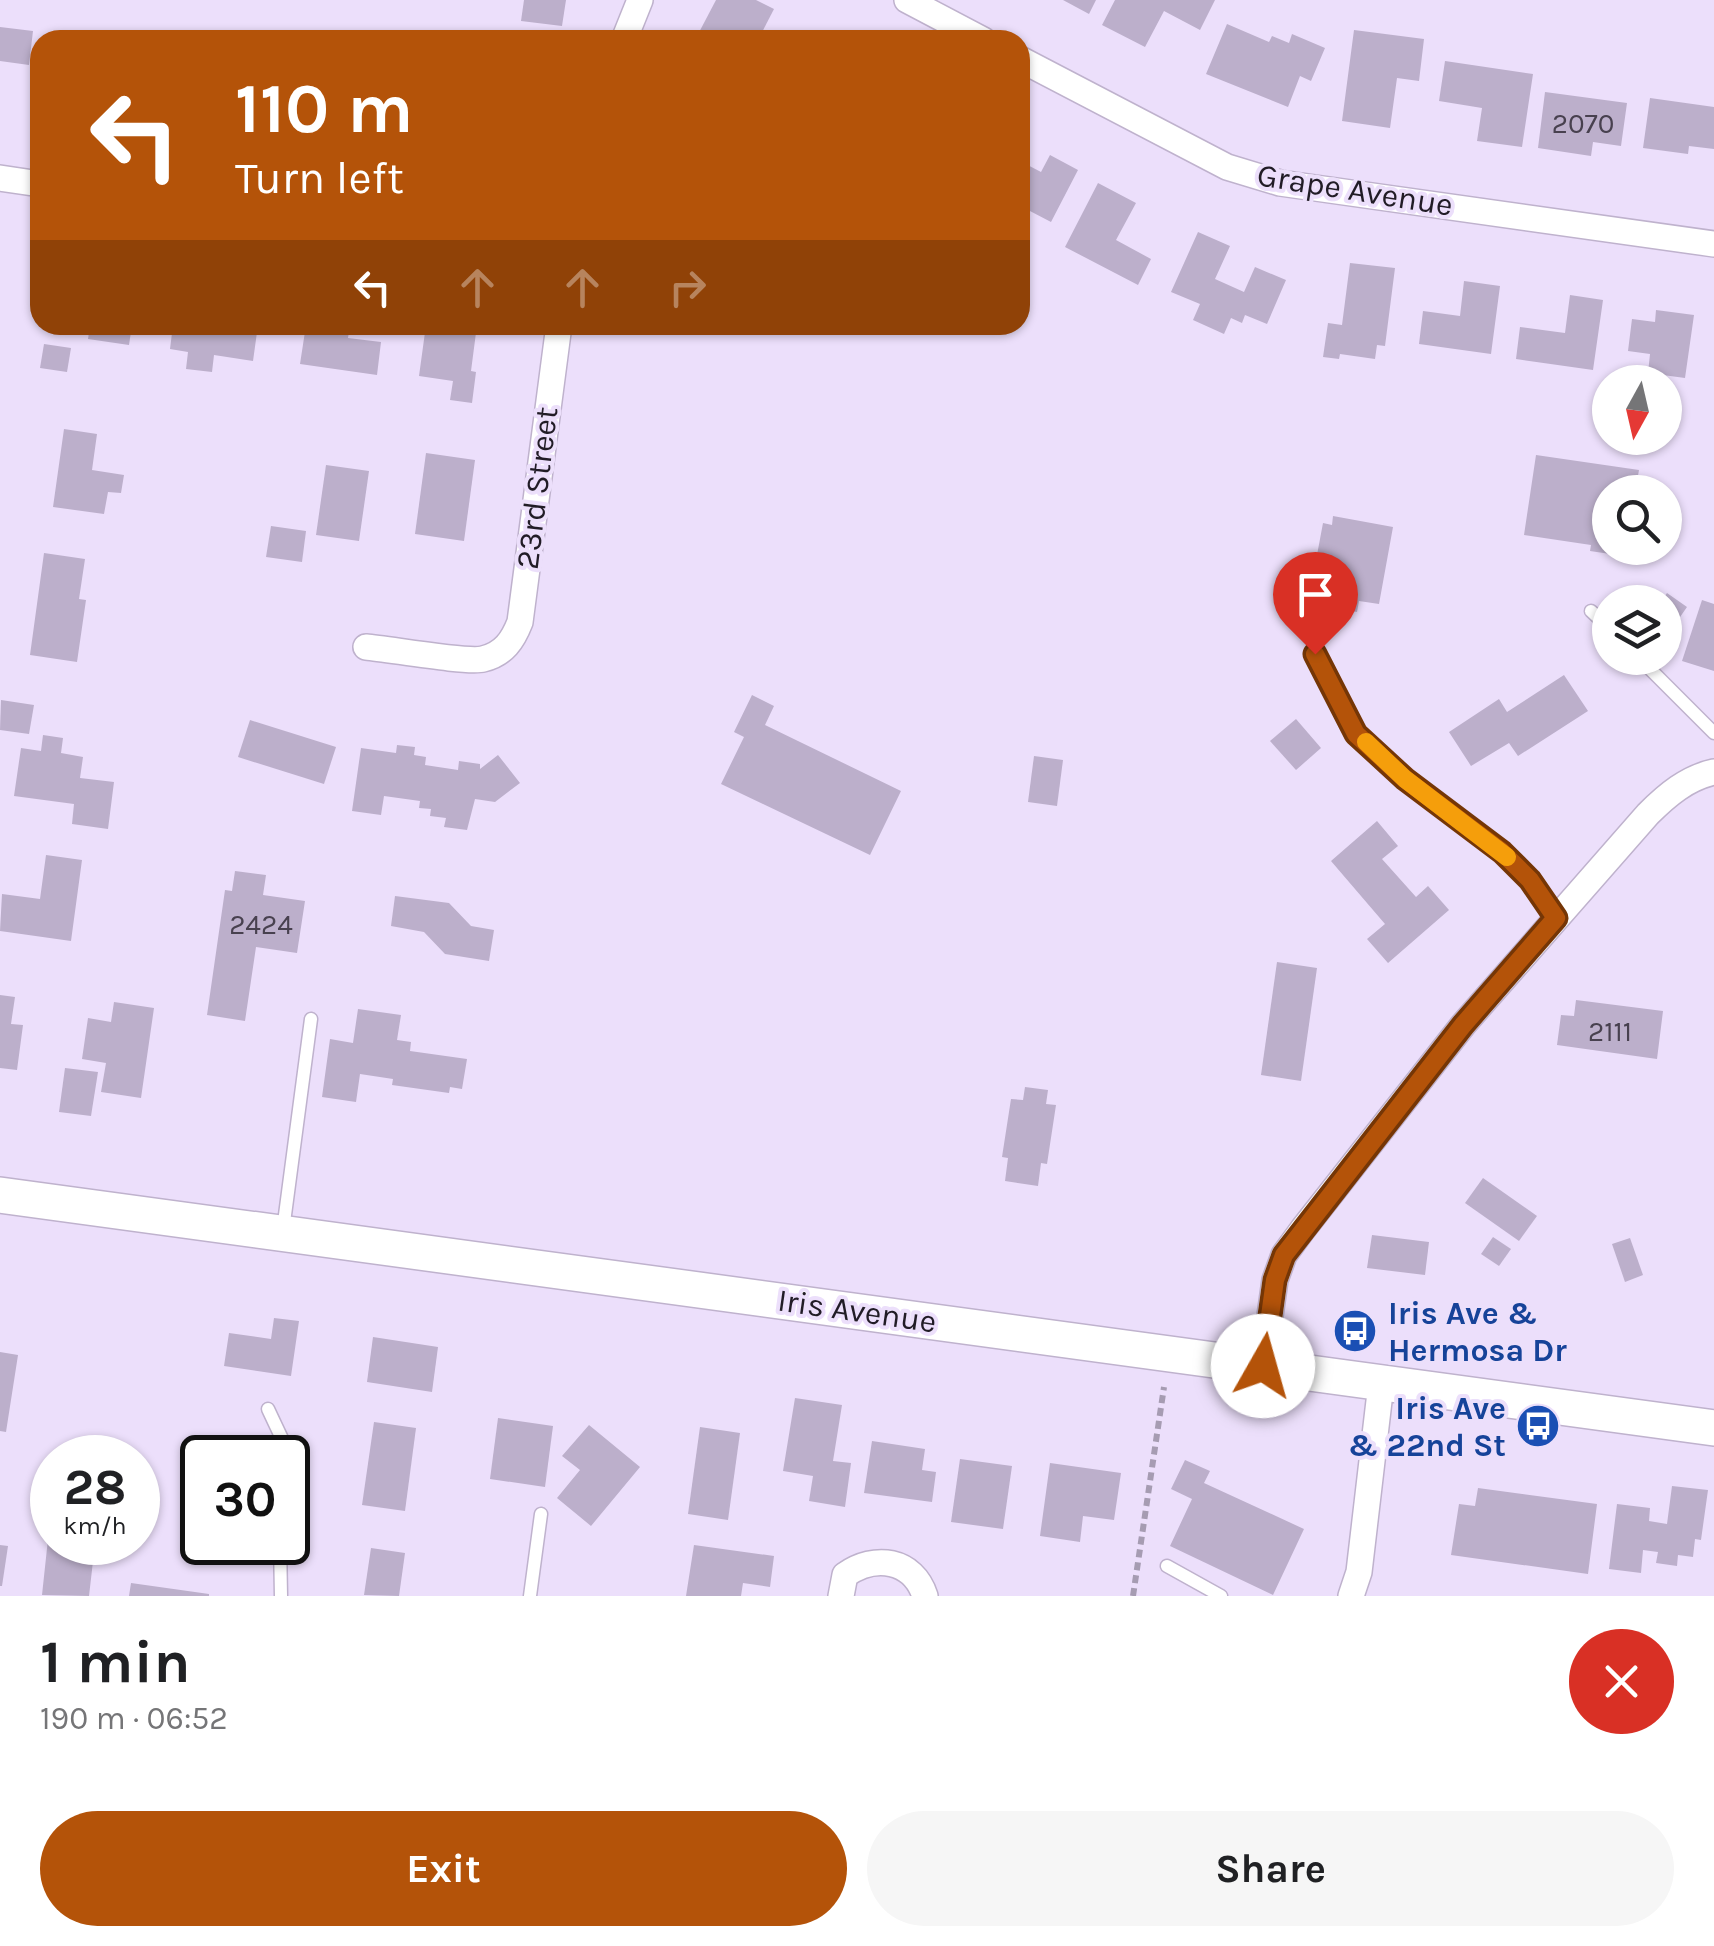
<!DOCTYPE html>
<html lang="en">
<head>
<meta charset="utf-8">
<style>
	:root { --surface:#fff; --page:#f6f6f6; --text:#202124; --muted:#757577; --accent:#b45309 }
	body { margin:0; font-family:Karla,sans-serif; background:var(--page); color:var(--text); height:100vh; display:flex; flex-direction:column; font-size:38px; white-space:nowrap }
	* { box-sizing:border-box; margin:0 }
	p { font-size:32px; color:var(--muted) }
	.icon { flex:none; width:55px; height:55px; fill:none; stroke:currentColor; stroke-width:2; stroke-linecap:round; stroke-linejoin:round }
	.map { position:relative; height:1596px; overflow:hidden }
	.details { display:flex; flex-direction:column; background:var(--surface); flex:1 }
	.details>* { flex:none }
	.top-card { position:absolute; left:30px; top:30px; width:1000px; height:305px; border-radius:30px; box-shadow:0 2px 8px #0004; background:#b45309; color:#fff; overflow:hidden }
	.needle { width:65px; rotate:188deg }
	.fabs { position:absolute; left:1592px; top:365px; display:grid; gap:20px }
	.fabs a { display:grid; place-items:center; width:90px; height:90px; border-radius:50%; background:var(--surface); box-shadow:0 2px 8px #0004; font-size:50px }
	.speed { position:absolute; left:30px; top:1435px; display:flex; gap:20px; font-size:50px; font-weight:700; text-align:center }
	.speed>* { display:grid; place-content:center; width:130px; height:130px; border-radius:50%; background:var(--surface); box-shadow:0 2px 8px #0004; line-height:1 }
	.speed small { font-size:25px; font-weight:400 }
	.speed .limit { border:5px solid #111; border-radius:15px; background:#fff; color:#111 }
	.pin { position:absolute; display:grid; place-items:center; width:85px; height:85px; color:#fff; margin:-102px -42px; border-radius:50% 50% 50% 0; rotate:-45deg; box-shadow:0 0 10px #0007 }
	.pin .icon { rotate:45deg }
	.me { position:absolute; width:110px; margin:-55px; rotate:7deg; stroke-linejoin:round; filter:drop-shadow(0 0 8px #0008) }
	.turn { display:flex; align-items:center; gap:35px; height:210px; padding:0 40px; font-size:45px }
	.turn .icon { width:130px; height:130px; stroke-width:2.5 }
	.turn b { display:block; font-size:70px; line-height:85px }
	.lanes { display:flex; align-items:center; height:95px; padding:0 40px; background:#0003; justify-content:center; gap:50px; direction:ltr }
	.lanes .off { opacity:.35 }
	.round { display:grid; place-items:center; flex:none; width:105px; height:105px; border-radius:52px; background:var(--page) }
	.head { display:flex; align-items:center; justify-content:space-between; height:170px; padding:0 40px }
	h1 { font-size:60px; font-weight:700; line-height:75px }
	.primary-button { display:flex; gap:20px; margin-top:auto; padding:20px 40px }
	.primary-button a { flex:1; height:115px; border-radius:60px; background:var(--accent); color:#fff; font-size:40px; font-weight:700; line-height:115px; text-align:center }
	.primary-button a+a { background:var(--page); color:var(--text) }
	.map>svg:first-child { display:block }
</style>
</head>
<body>
<div class="map">
<svg width="1714" height="1596" viewBox="0 0 1714 1596">
	<rect width="100%" height="100%" fill="#ecdffb"/>
	<g fill="#bcafcb">
		<path d="M 524,0 L 566,0 L 562,26 L 521,21 Z"/>
		<path d="M 716,0 L 756,0 L 774,9 L 758,40 L 695,40 Z"/>
		<path d="M 1063,0 L 1096,0 L 1089,14 Z"/>
		<path d="M 1115,0 L 1215,0 L 1200,30 L 1164,11 L 1145,47 L 1102,25 Z"/>
		<path d="M 1227,24 L 1269,42 L 1272,36 L 1289,43 L 1292,34 L 1325,48 L 1311,81 L 1300,76 L 1288,107 L 1206,74 Z"/>
		<path d="M 0,27 L 33,31 L 29,65 L 0,61 Z"/>
		<path d="M 1354,30 L 1424,39 L 1419,81 L 1397,78 L 1390,128 L 1342,121 Z"/>
		<path d="M 1445,61 L 1533,74 L 1522,147 L 1477,141 L 1482,108 L 1439,101 Z"/>
		<path d="M 1545,92 L 1627,103 L 1621,146 L 1593,142 L 1591,156 L 1538,148 Z"/>
		<path d="M 1650,98 L 1714,107 L 1714,149 L 1689,146 L 1688,154 L 1643,148 Z"/>
		<path d="M 1050,155 L 1078,170 L 1051,222 L 1028,210 L 1020,226 L 1020,161 L 1041,172 Z"/>
		<path d="M 1098,183 L 1136,203 L 1116,240 L 1151,259 L 1138,285 L 1065,247 Z"/>
		<path d="M 1198,232 L 1230,246 L 1215,279 L 1244,292 L 1255,267 L 1286,280 L 1267,324 L 1245,315 L 1242,323 L 1231,318 L 1224,334 L 1193,320 L 1200,304 L 1171,292 Z"/>
		<path d="M 1350,263 L 1395,268 L 1385,346 L 1377,345 L 1375,359 L 1340,354 L 1339,359 L 1323,357 L 1328,323 L 1342,325 Z"/>
		<path d="M 1464,281 L 1500,286 L 1491,354 L 1419,344 L 1423,311 L 1460,316 Z"/>
		<path d="M 1570,295 L 1603,300 L 1593,370 L 1516,359 L 1520,327 L 1565,333 Z"/>
		<path d="M 1656,310 L 1694,315 L 1685,378 L 1648,373 L 1650,354 L 1628,351 L 1632,319 L 1655,322 Z"/>
		<path d="M 90,325 L 132,325 L 129,345 L 88,339 Z"/>
		<path d="M 173,325 L 258,325 L 253,361 L 214,355 L 212,372 L 186,369 L 188,352 L 170,349 Z"/>
		<path d="M 306,325 L 350,325 L 348,338 L 381,342 L 377,375 L 300,364 Z"/>
		<path d="M 426,325 L 477,325 L 471,371 L 476,372 L 472,403 L 450,400 L 453,381 L 419,376 Z"/>
		<path d="M 44,344 L 71,348 L 67,372 L 40,368 Z"/>
		<path d="M 1606,382 L 1610,383 L 1610,417 L 1602,416 Z"/>
		<path d="M 64,429 L 97,434 L 92,470 L 124,475 L 121,493 L 108,492 L 104,514 L 53,507 Z"/>
		<path d="M 426,453 L 475,460 L 464,541 L 415,534 Z"/>
		<path d="M 1536,455 L 1639,470 L 1635,492 L 1610,492 L 1610,548 L 1639,548 L 1637,558 L 1590,551 L 1591,545 L 1524,535 Z"/>
		<path d="M 326,465 L 369,471 L 359,541 L 316,535 Z"/>
		<path d="M 1333,516 L 1393,527 L 1379,604 L 1359,601 L 1357,612 L 1308,603 L 1323,523 L 1332,525 Z"/>
		<path d="M 271,526 L 306,531 L 302,562 L 266,557 Z"/>
		<path d="M 44,553 L 85,559 L 79,599 L 86,600 L 77,662 L 30,655 Z"/>
		<path d="M 1667,593 L 1687,607 L 1671,630 L 1665,626 L 1665,602 L 1661,602 Z"/>
		<path d="M 1702,600 L 1714,604 L 1714,671 L 1682,661 Z"/>
		<path d="M 1564,675 L 1588,711 L 1518,756 L 1509,743 L 1471,766 L 1449,732 L 1499,699 L 1507,712 Z"/>
		<path d="M 752,695 L 774,706 L 765,725 L 901,791 L 870,855 L 721,784 L 744,737 L 734,732 Z"/>
		<path d="M 1,700 L 34,705 L 29,734 L 0,730 Z"/>
		<path d="M 1296,719 L 1321,748 L 1296,770 L 1270,741 Z"/>
		<path d="M 250,720 L 336,747 L 324,784 L 238,757 Z"/>
		<path d="M 43,735 L 63,738 L 61,753 L 83,757 L 80,778 L 114,782 L 108,829 L 72,824 L 74,804 L 14,796 L 21,748 L 41,751 Z"/>
		<path d="M 397,745 L 415,747 L 414,755 L 426,757 L 425,765 L 458,770 L 459,761 L 480,764 L 480,769 L 498,755 L 520,783 L 495,802 L 475,799 L 467,830 L 444,827 L 446,818 L 430,816 L 431,809 L 419,808 L 420,801 L 384,796 L 381,815 L 352,811 L 361,748 L 396,753 Z"/>
		<path d="M 1034,756 L 1063,760 L 1057,806 L 1028,802 Z"/>
		<path d="M 1377,821 L 1398,846 L 1382,859 L 1416,897 L 1428,886 L 1449,910 L 1388,963 L 1367,939 L 1385,924 L 1331,861 Z"/>
		<path d="M 46,855 L 82,860 L 71,941 L 0,931 L 2,894 L 40,899 Z"/>
		<path d="M 235,871 L 266,875 L 263,895 L 305,901 L 297,953 L 256,947 L 245,1021 L 207,1015 L 225,890 L 232,891 Z"/>
		<path d="M 395,896 L 449,903 L 471,926 L 494,930 L 489,961 L 445,954 L 424,932 L 391,926 Z"/>
		<path d="M 1277,962 L 1317,968 L 1301,1081 L 1261,1075 Z"/>
		<path d="M 0,995 L 15,997 L 11,1024 L 23,1025 L 17,1070 L 0,1068 Z"/>
		<path d="M 1576,1000 L 1663,1011 L 1657,1059 L 1557,1045 L 1561,1015 L 1574,1016 Z"/>
		<path d="M 114,1002 L 154,1008 L 141,1098 L 101,1092 L 106,1063 L 82,1059 L 88,1018 L 111,1022 Z"/>
		<path d="M 358,1009 L 401,1015 L 397,1040 L 411,1042 L 410,1051 L 467,1059 L 462,1089 L 450,1087 L 449,1093 L 392,1085 L 393,1079 L 360,1074 L 356,1102 L 322,1097 L 330,1039 L 353,1043 Z"/>
		<path d="M 65,1068 L 98,1072 L 91,1116 L 59,1112 Z"/>
		<path d="M 1025,1087 L 1048,1090 L 1046,1104 L 1056,1105 L 1047,1164 L 1041,1163 L 1038,1186 L 1005,1181 L 1008,1158 L 1002,1157 L 1011,1099 L 1023,1100 Z"/>
		<path d="M 1483,1178 L 1537,1216 L 1519,1241 L 1465,1203 Z"/>
		<path d="M 1372,1235 L 1429,1242 L 1425,1275 L 1367,1268 Z"/>
		<path d="M 1493,1237 L 1511,1249 L 1499,1266 L 1481,1254 Z"/>
		<path d="M 1630,1238 L 1643,1275 L 1625,1282 L 1612,1244 Z"/>
		<path d="M 274,1318 L 299,1321 L 291,1376 L 224,1366 L 229,1333 L 271,1339 Z"/>
		<path d="M 373,1337 L 438,1347 L 432,1392 L 367,1382 Z"/>
		<path d="M 0,1352 L 18,1355 L 6,1432 L 0,1431 Z"/>
		<path d="M 795,1398 L 842,1405 L 833,1461 L 851,1463 L 845,1507 L 809,1501 L 813,1476 L 783,1471 Z"/>
		<path d="M 498,1418 L 553,1426 L 545,1487 L 490,1479 Z"/>
		<path d="M 374,1422 L 416,1428 L 405,1511 L 362,1505 Z"/>
		<path d="M 589,1425 L 640,1467 L 591,1526 L 557,1498 L 580,1470 L 562,1456 Z"/>
		<path d="M 700,1427 L 740,1433 L 728,1520 L 688,1514 Z"/>
		<path d="M 872,1441 L 925,1449 L 922,1470 L 936,1472 L 932,1502 L 864,1493 Z"/>
		<path d="M 197,1444 L 247,1451 L 247,1458 L 202,1458 L 202,1509 L 189,1507 Z"/>
		<path d="M 960,1459 L 1012,1466 L 1003,1529 L 951,1522 Z"/>
		<path d="M 1185,1460 L 1210,1471 L 1204,1483 L 1304,1529 L 1273,1595 L 1170,1546 L 1192,1499 L 1171,1489 Z"/>
		<path d="M 1050,1463 L 1121,1473 L 1114,1520 L 1083,1516 L 1080,1542 L 1040,1536 Z"/>
		<path d="M 1672,1486 L 1708,1490 L 1701,1540 L 1695,1539 L 1693,1557 L 1678,1555 L 1677,1566 L 1656,1563 L 1658,1552 L 1643,1550 L 1641,1573 L 1609,1569 L 1617,1504 L 1650,1508 L 1649,1521 L 1667,1524 Z"/>
		<path d="M 1478,1488 L 1597,1504 L 1588,1574 L 1451,1555 L 1459,1504 L 1475,1506 Z"/>
		<path d="M 48,1539 L 52,1542 L 95,1544 L 89,1596 L 42,1595 Z"/>
		<path d="M 0,1545 L 8,1546 L 2,1586 L 0,1586 Z"/>
		<path d="M 694,1545 L 774,1556 L 770,1587 L 743,1583 L 741,1596 L 686,1596 Z"/>
		<path d="M 371,1548 L 405,1553 L 399,1596 L 364,1595 Z"/>
		<path d="M 131,1583 L 209,1594 L 209,1596 L 129,1596 Z"/>
	</g>
	<g fill="none" stroke-linecap="round" stroke-linejoin="round">
		<g stroke="#bfb2cd" stroke-width="15">
			<g id="lane">
				<path d="M 1591,611 L 1610,629"/>
				<path d="M 1315,654 L 1356,734 L 1405,779 L 1502,852 L 1531,880 L 1556,919"/>
				<path d="M 1639,658 L 1714,733"/>
				<path d="M 283,1230 L 311,1019"/>
				<path d="M 268,1409 L 284,1443 L 284,1458"/>
				<path d="M 280,1542 L 281,1596"/>
				<path d="M 1167,1566 L 1221,1596"/>
				<path d="M 530,1596 L 541,1514"/>
			</g>
		</g>
		<g stroke="#bfb2cd" stroke-width="28">
			<g id="street">
				<path d="M 907,0 L 983,40"/>
				<path d="M 624,40 L 640,0"/>
				<path d="M 1020,59 L 1227,167 L 1280,183 L 1714,244"/>
				<path d="M 0,178 L 40,184"/>
				<path d="M 366,647 C 389,649 467,663 483,659 C 504,654 513,640 520,622 L 559,325"/>
				<path d="M 1263,1366 L 1275,1280 L 1284,1255 L 1303,1229 L 1463,1025 L 1648,814 C 1667,795 1687,778 1714,772"/>
				<path d="M 841,1596 L 845,1575 C 875,1554 913,1559 925,1596"/>
				<path d="M 1351,1596 L 1359,1572 L 1381,1384"/>
			</g>
		</g>
		<g stroke="#bfb2cd" stroke-width="38">
			<path id="secondary" d="M 0,1195 L 1714,1428"/>
		</g>
		<path stroke="#a69cb2" stroke-width="6" stroke-dasharray="8 5" stroke-linecap="butt" d="M 1133,1596 L 1164,1387"/>
		<use href="#lane" stroke="#fff" stroke-width="12"/>
		<use href="#street" stroke="#fff" stroke-width="25"/>
		<use href="#secondary" stroke="#fff" stroke-width="35"/>
	</g>
	<g fill="none" stroke-linecap="round" stroke-linejoin="round">
		<g stroke="#753606" stroke-width="25">
			<path id="route" d="M 1263,1366 L 1275,1280 L 1284,1255 L 1463,1025 L 1556,918 L 1530,880 L 1502,852 L 1405,779 L 1356,734 L 1315,654"/>
		</g>
		<use href="#route" stroke="#b45309" stroke-width="18"/>
		<path stroke="#f59e0b" stroke-width="18" d="M 1366,742 L 1405,779 L 1507,857"/>
	</g>
	<defs>
		<g id="bus-disc" transform="scale(2.25)"><circle r="9.5" fill="#1a4fb4" stroke="#ecdffb"/><path d="M-5-6H5V4H4V6H2V4H-2V6H-4V4H-5ZM-3.5-4V0h7V-4ZM-3.5 1.2v1.5H-2V1.2ZM2 1.2v1.5H3.5V1.2Z" fill="#fff"/></g>
	</defs>
	<g fill-rule="evenodd">
		<use href="#bus-disc" x="1355" y="1331"/>
		<use href="#bus-disc" x="1538" y="1426"/>
	</g>
	<g text-anchor="middle" dominant-baseline="central" stroke-width="8" stroke-linejoin="round" paint-order="stroke">
		<g font-size="28" fill="#48414f">
			<text x="1583" y="123">2070</text>
			<text x="261" y="924">2424</text>
			<text x="1610" y="1031">2111</text>
		</g>
		<g font-size="32" fill="#211c26" stroke="#ecdffb">
			<text transform="translate(1355 190) rotate(9)">Grape Avenue</text>
			<text transform="translate(537 488) rotate(-83)">23rd Street</text>
			<text transform="translate(857 1311) rotate(8)">Iris Avenue</text>
		</g>
		<g font-size="32" font-weight="bold" fill="#164399" stroke="#ecdffb" text-anchor="start">
			<text x="1388" y="1313">Iris Ave &amp;<tspan x="1388" dy="37">Hermosa Dr</tspan></text>
			<text x="1506" y="1408" text-anchor="end">Iris Ave<tspan x="1506" dy="37">&amp; 22nd St</tspan></text>
		</g>
	</g>
</svg>
<div class="fabs">
<a><svg class="needle" viewBox="-14 -14 28 28"><path d="M0-13l5 13h-10z" fill="#e53935"/><path d="M0 13l5-13h-10z" fill="#757577"/></svg></a>
<a><svg class="icon" aria-label="search" viewBox="0 0 24 24"><circle cx="10" cy="10" r="6"/><path d="M15 15l6 6"/></svg></a>
<a><svg class="icon" aria-label="layers" viewBox="0 0 24 24"><path d="M12 4l9 5-9 5-9-5zM3 14l9 5 9-5"/></svg></a>
</div>
<div class="speed"><div>28<small>km/h</small></div><div class="limit">30</div></div>
<div class="pin" style="left:1315px;top:654px;background:#d93025"><svg class="icon" aria-label="arrive" viewBox="0 0 24 24"><path d="M6 21V4h12l-3 4 3 4H6"/></svg></div>
<svg class="me" style="left:1263px;top:1366px" viewBox="-20 -20 40 40"><circle r="19" fill="#fff"/><path d="M0-13L10 11 0 6-10 11z" fill="#b45309"/></svg>
<div class="top-card">
<div class="turn"><svg class="icon" aria-label="left" viewBox="0 0 24 24"><path d="M17 20v-9H6M10 6l-5 5 5 5"/></svg><div><b>110 m</b>Turn left</div></div>
<div class="lanes"><svg class="icon" aria-label="left" viewBox="0 0 24 24"><path d="M17 20v-9H6M10 6l-5 5 5 5"/></svg><svg class="icon off" aria-label="ahead" viewBox="0 0 24 24"><path d="M12 20V5M6 11l6-6 6 6"/></svg><svg class="icon off" aria-label="ahead" viewBox="0 0 24 24"><path d="M12 20V5M6 11l6-6 6 6"/></svg><svg class="icon off" aria-label="right" viewBox="0 0 24 24"><path d="M7 20v-9h11M14 6l5 5-5 5"/></svg></div>
</div>
</div>
<section class="details">
<div class="head"><div><h1>1 min</h1><p>190 m · 06:52</p></div><a class="round" style="background:#d93025;color:#fff"><svg class="icon" aria-label="close" viewBox="0 0 24 24"><path d="M6 6l12 12M18 6L6 18"/></svg></a></div>
<div class="primary-button"><a>Exit</a><a>Share</a></div>
</section>
</body>
</html>
